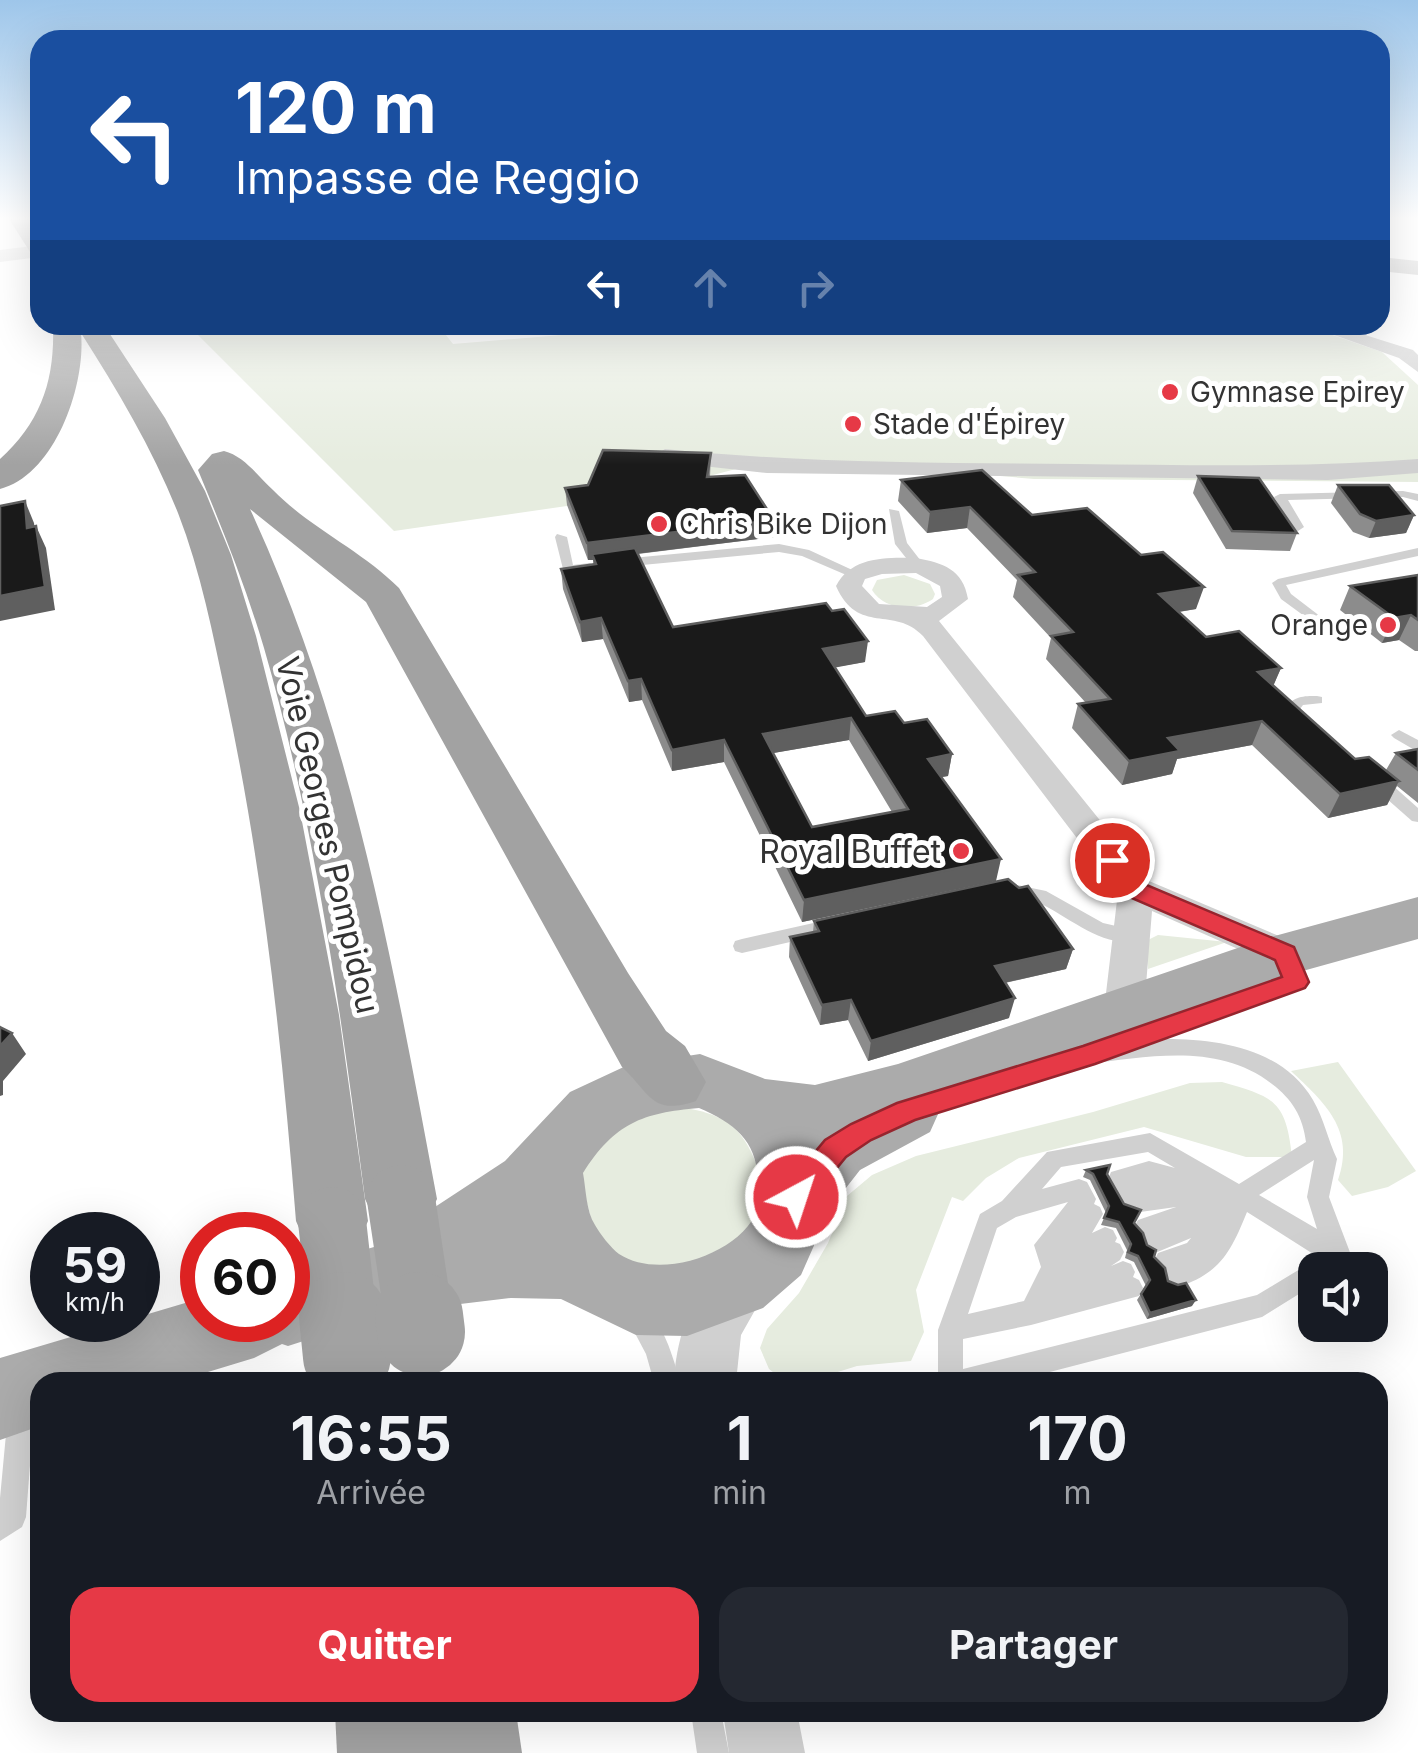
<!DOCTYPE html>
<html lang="fr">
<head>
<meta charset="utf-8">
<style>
	:root { --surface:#171b24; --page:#242831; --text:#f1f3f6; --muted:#9ea1a6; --accent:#e63946 }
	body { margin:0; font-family:Inter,sans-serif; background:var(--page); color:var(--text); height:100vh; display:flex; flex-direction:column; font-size:38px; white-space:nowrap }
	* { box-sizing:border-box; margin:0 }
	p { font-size:32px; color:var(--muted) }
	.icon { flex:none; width:55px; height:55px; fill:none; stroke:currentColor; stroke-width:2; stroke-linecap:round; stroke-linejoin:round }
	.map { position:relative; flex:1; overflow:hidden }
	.panel { position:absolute; left:30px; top:1372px; width:1358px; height:350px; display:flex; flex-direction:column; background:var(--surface); border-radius:30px; box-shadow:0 10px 40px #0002 }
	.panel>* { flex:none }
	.banner { position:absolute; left:30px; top:30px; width:1360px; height:305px; border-radius:30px; box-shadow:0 10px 40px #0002; background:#1a4fa0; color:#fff; overflow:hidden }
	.controls { position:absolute; left:1298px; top:1252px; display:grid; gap:20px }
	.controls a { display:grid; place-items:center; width:90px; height:90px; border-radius:20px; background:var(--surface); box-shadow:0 10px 40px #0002; font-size:50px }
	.speed { position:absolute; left:30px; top:1212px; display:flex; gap:20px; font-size:50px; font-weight:700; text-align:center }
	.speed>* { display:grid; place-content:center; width:130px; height:130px; border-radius:50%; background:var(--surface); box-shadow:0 10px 40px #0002; line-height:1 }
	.speed small { font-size:25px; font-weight:400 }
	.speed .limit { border:15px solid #d22; background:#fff; color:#111 }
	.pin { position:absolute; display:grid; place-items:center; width:85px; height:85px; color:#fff; margin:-42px; border:5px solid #fff; border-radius:50%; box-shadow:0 2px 10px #0007 }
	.me { position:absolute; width:110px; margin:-55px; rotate:40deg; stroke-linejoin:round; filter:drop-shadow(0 0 8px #0008) }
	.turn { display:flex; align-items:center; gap:35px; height:210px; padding:0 40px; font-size:45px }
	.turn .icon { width:130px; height:130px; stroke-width:2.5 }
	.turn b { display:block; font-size:70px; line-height:85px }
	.lanes { display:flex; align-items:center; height:95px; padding:0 40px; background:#0003; justify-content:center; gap:50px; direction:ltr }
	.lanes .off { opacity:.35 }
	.eta { display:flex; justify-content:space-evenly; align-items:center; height:170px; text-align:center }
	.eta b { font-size:60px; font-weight:700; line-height:70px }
	.button { display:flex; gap:20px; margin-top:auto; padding:20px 40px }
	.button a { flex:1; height:115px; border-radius:30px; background:var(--accent); color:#fff; font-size:40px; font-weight:700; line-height:115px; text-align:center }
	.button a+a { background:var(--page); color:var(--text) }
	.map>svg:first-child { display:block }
</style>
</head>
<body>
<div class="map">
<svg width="1418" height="1753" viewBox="0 0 1418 1753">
	<rect width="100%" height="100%" fill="#fff"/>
	<g fill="#e6ecdf">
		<path d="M 188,325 L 438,325 L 453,344 L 598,332 L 1303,325 L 1382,352 L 1418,385 L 1418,482 L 1034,479 L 875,465 L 755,464 L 629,497 L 394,531 Z"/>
		<path d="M 904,575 L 930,584 L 935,594 L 933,599 C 914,612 884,610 872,590 L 877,580 Z"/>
		<path d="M 1158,935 L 1227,942 L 1148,969 L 1146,941 Z"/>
		<path d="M 1338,1062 L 1416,1171 L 1388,1187 L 1352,1196 L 1338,1180 C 1356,1130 1324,1102 1291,1071 Z"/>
		<path d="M 1222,1082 C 1274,1097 1286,1100 1292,1157 L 1246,1157 L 1144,1127 L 1019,1158 L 986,1178 L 963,1201 L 952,1197 L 916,1290 L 924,1332 L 911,1361 L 857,1366 L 812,1380 L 786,1382 L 769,1369 L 760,1348 L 767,1329 L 799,1293 L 828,1243 L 847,1196 L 872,1175 L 916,1156 L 1093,1112 L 1190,1083 Z"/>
		<path d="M 671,1106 C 736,1114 744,1130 766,1188 L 748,1241 L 661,1277 L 600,1252 L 578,1169 L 614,1124 Z"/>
	</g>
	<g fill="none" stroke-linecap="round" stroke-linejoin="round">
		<g fill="#d0d0d0" fill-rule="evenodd">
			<path d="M 826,325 L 858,325 C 851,330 833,330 826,325 Z"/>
			<path d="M 1403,491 L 1418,494 L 1418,501 L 1403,497 L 1288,500 L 1304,527 L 1298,531 L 1294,530 L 1274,497 L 1280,494 Z"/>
			<path d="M 889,509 L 899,511 L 907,543 L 924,565 L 922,568 L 914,568 L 895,544 Z"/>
			<path d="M 557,534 L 567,537 L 573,565 L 590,563 L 596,567 L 594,570 L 564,573 L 555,537 Z"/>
			<path d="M 779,544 L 809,550 L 861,574 L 851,577 L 802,556 L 779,552 L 621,567 L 615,563 L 621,559 Z"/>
			<path d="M 1418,548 L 1418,556 L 1286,585 L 1291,594 L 1342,633 L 1342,639 L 1337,640 L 1281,599 L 1272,583 L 1278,579 Z"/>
			<path d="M 1317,696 L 1322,697 L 1322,703 L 1303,705 L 1300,709 L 1309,721 L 1306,724 L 1296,724 L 1285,708 C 1294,696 1303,696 1317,696 Z"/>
			<path d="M 1399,730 L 1418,740 L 1418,752 L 1394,738 L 1391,735 Z"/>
			<path d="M 1376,775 L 1382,776 L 1418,808 L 1418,822 L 1412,821 L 1370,784 L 1368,780 Z"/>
			<path d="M 1013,884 L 1046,891 L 1103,923 L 1138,931 L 1140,936 L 1138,941 C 1101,948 1070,917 1039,903 C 1029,898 1017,897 1007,894 L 1004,890 L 1007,886 Z"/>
			<path d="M 836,918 L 842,920 L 845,925 L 842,930 L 742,953 L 735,951 L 733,946 L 735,941 L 742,939 Z"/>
			<path d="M 1166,1039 C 1220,1039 1283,1049 1313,1100 C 1324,1119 1328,1140 1337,1159 L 1329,1197 L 1351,1255 L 1347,1263 L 1337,1267 L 1329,1264 L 1247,1212 C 1230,1254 1220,1273 1176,1288 L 1168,1285 L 1164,1277 L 1166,1272 L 1158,1269 L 1154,1261 L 1158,1253 L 1187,1243 L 1191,1238 L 1155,1253 L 1147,1250 L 1143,1242 L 1145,1237 L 1138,1234 L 1134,1227 L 1138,1220 L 1176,1207 L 1133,1213 L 1125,1210 L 1123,1200 L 1118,1198 L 1116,1188 L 1111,1186 L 1108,1179 L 1111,1172 L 1149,1161 L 1175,1168 L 1148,1152 L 1061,1167 L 1042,1189 L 1079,1179 L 1087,1182 L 1096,1199 L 1094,1204 L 1100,1207 L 1103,1214 L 1092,1233 L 1105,1227 L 1113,1230 L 1117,1238 L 1115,1242 L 1120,1244 L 1124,1252 L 1120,1260 L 1111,1266 L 1123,1261 L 1131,1264 L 1135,1272 L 1133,1277 L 1139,1280 L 1143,1288 L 1139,1296 L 1031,1325 L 963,1339 L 963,1369 L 1257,1295 L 1315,1260 L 1323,1263 L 1326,1270 L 1315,1270 L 1315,1284 L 1262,1317 L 1011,1382 L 938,1382 L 938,1330 L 980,1214 L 1002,1201 L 1047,1152 L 1150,1133 L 1239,1184 L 1306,1142 C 1303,1117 1292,1099 1272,1084 C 1218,1042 1149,1057 1086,1064 L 1079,1062 L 1076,1056 L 1079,1050 L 1086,1048 ZM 1314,1160 L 1307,1197 L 1317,1229 L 1259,1195 ZM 1068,1202 L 1034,1245 L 1041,1267 L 1024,1301 L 968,1314 L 997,1228 L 1016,1217 Z"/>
			<path d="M 639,1306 C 662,1315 674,1360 680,1382 L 654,1382 L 646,1354 L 627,1318 L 630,1310 Z"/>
			<path d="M 21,1400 L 30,1404 L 34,1413 L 26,1517 L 22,1527 L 0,1541 L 0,1498 L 8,1413 L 12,1404 Z"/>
			<path d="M 691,1712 L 721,1712 L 729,1753 L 697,1753 Z"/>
		</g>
		<g fill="#d0d0d0" fill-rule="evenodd">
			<path d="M 1306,325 L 1333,325 L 1413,350 L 1418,355 L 1418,372 L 1399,358 Z"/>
			<path d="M 665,449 C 802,463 938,463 1076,464 C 1190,465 1304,468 1418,459 L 1418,473 L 1328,480 L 767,473 L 657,461 L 654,456 Z"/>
			<path d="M 916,558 C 943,563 963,569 968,599 L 939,621 L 1149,881 L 1298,944 L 1304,954 L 1298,964 L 1285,968 L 1272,964 L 1152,911 L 1144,1010 L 1138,1021 L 1124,1025 L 1110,1021 L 1104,1010 L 1118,892 L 923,636 C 894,605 858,636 836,586 C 851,557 885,557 916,558 ZM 916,573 L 940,586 L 942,597 L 927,607 L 879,604 L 862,586 L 865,579 L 882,574 Z"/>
		</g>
		<g fill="#d0d0d0" fill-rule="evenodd">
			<path d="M 40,245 L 40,257 L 0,262 L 0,250 Z"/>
			<path d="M 743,1252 L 764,1261 L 772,1280 L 741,1335 L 736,1382 L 674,1382 C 676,1335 696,1271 743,1252 Z"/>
			<path d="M 723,1712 L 797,1712 L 805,1753 L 729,1753 Z"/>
		</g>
		<g fill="#ababab" fill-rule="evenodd">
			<path d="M 1380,257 L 1418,261 L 1418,275 L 1380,271 Z"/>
			<path d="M 1418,897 L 1418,939 L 1299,972 L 936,1105 L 939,1112 L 930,1132 L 860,1170 L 831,1207 L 801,1275 L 763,1308 L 687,1336 L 636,1335 L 561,1299 L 511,1298 L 394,1312 L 288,1346 L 282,1344 L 254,1358 L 175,1382 L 40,1382 L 40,1426 L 0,1440 L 0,1358 L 202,1298 L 202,1320 L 288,1320 L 288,1272 L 374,1247 L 505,1161 L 570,1092 L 628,1065 L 700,1054 L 765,1079 L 815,1085 L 898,1064 L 1264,939 ZM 699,1108 C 734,1123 756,1140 758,1179 C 759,1189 761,1200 758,1209 C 741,1254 660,1281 619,1254 C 611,1248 600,1234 595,1225 C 586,1211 586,1189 583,1173 C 615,1123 642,1113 699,1108 Z"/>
		</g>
		<g fill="#a2a2a2" fill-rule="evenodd">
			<path d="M 9,219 L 31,219 L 40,232 L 40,257 L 32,255 Z"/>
			<path d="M 53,325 L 104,325 L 165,418 L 205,491 L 231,555 L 256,636 L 300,811 L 339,1015 L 368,1221 L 358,1244 L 332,1254 L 306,1244 L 296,1221 C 282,1045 263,869 226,696 C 213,635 201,572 178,513 C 153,450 118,391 81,333 C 86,385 55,475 0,489 L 0,459 C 41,422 55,380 53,325 Z"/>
			<path d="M 224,451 C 244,456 258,476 273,490 C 310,528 361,550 399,588 L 628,973 L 666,1031 L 685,1046 L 706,1082 L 696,1101 C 651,1116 651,1094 622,1067 L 366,602 L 250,509 C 351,727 393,964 437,1199 L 426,1222 L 401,1231 L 376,1222 L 365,1199 C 341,1014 316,828 264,648 C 246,587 222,528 198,470 L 212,454 Z"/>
			<path d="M 335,1712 L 516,1712 L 522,1753 L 337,1753 Z"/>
		</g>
		<g stroke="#a2a2a2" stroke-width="68">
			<path d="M 401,1199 L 419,1319"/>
			<path d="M 332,1221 L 343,1319"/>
		</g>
		<g stroke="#a2a2a2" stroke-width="88">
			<path d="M 343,1316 L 347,1356"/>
			<path d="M 419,1316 L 421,1332"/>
		</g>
	</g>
	<g fill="#8c8c8c" fill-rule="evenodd">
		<path d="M 711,453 L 710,477 L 774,520 L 774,537 L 638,554 L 673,627 L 865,662 L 835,667 L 866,716 L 904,723 L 952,754 L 948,776 L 942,777 L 996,881 L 802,922 L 724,762 L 672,771 L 642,700 L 629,702 L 603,639 L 582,642 L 563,589 L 561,569 L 593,565 L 593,560 L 588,560 L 567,505 L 565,488 L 588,485 ZM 849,740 L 892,812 L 812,827 L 773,753 Z"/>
		<path d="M 1198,476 L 1297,533 L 1290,551 L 1226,549 L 1193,493 Z"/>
		<path d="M 901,480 L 1032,515 L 1196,609 L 1179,612 L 1206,637 L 1281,668 L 1273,686 L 1355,759 L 1386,770 L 1396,753 L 1418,749 L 1418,803 L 1397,786 L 1387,805 L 1328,818 L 1252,745 L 1177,759 L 1172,774 L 1122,785 L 1072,728 L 1078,704 L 1086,703 L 1046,659 L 1051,638 L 1013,597 L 1017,580 L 967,528 L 927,533 L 898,501 Z"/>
		<path d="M 1338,485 L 1414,515 L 1406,533 L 1369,538 L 1353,532 L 1331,503 Z"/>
		<path d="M 1418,575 L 1418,651 L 1415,651 L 1399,640 L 1382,643 L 1340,610 L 1350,586 Z"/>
		<path d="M 814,921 L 1073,949 L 1066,969 L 1005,983 L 1009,1018 L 868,1061 L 848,1020 L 820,1025 L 789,957 L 790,937 L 813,932 Z"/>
		<path d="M 1086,1170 L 1107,1174 L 1168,1281 L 1192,1306 L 1147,1319 L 1137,1300 L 1146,1286 L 1134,1262 L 1125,1258 L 1127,1250 L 1116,1228 L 1101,1225 L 1106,1213 L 1090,1180 L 1083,1177 Z"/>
	</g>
	<g fill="#5f5f5f">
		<path d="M 25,501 L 34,523 L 37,550 L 27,528 Z"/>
		<path d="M 970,507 L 967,528 L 927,533 L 930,512 Z"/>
		<path d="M 1414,515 L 1406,533 L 1369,538 L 1376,521 Z"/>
		<path d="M 774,520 L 774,537 L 594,559 L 592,554 L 593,560 L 588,560 L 587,543 Z"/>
		<path d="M 36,526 L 46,548 L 55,610 L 0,621 L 0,596 Z"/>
		<path d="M 1204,587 L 1196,609 L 1152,616 L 1159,594 Z"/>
		<path d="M 1411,615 L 1399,640 L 1382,643 L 1394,618 Z"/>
		<path d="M 601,618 L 603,639 L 582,642 L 580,622 Z"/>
		<path d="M 868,641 L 865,662 L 822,670 L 823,649 Z"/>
		<path d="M 1281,668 L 1271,691 L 1258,672 Z"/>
		<path d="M 641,679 L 642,700 L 629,702 L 628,681 Z"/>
		<path d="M 851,718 L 849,740 L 762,755 L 763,734 Z"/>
		<path d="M 1262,721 L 1252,745 L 1177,759 L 1172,774 L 1122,785 L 1129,761 L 1168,738 Z"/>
		<path d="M 724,740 L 724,762 L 672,771 L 672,750 Z"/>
		<path d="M 952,754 L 948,776 L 924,780 L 928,759 Z"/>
		<path d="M 1399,781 L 1387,805 L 1328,818 L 1340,794 Z"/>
		<path d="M 1001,859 L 996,881 L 802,922 L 804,900 Z"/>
		<path d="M 1073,949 L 1066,969 L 990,986 L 995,966 Z"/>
		<path d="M 1015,998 L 1009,1018 L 868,1061 L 871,1041 Z"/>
		<path d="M 851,1000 L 848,1020 L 820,1025 L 822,1005 Z"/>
		<path d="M 12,1033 L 26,1054 L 3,1081 L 3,1095 L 0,1096 L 0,1046 Z"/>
		<path d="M 1196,1300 L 1192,1306 L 1147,1319 L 1150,1313 Z"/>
	</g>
	<g fill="#1a1a1a" stroke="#5f5f5f" stroke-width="2.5" fill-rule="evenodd">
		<path d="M 603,450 L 711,453 L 707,477 L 745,475 L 774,520 L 587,543 L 565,488 L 588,485 Z"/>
		<path d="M 982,470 L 1032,515 L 1087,508 L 1141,555 L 1163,552 L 1204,587 L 1159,594 L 1206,637 L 1239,631 L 1281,668 L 1258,672 L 1355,759 L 1369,757 L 1399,781 L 1340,794 L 1262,721 L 1168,738 L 1180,751 L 1129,761 L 1078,704 L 1110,699 L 1051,636 L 1073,632 L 1018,575 L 1035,572 L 970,507 L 930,512 L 901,480 Z"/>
		<path d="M 1198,476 L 1259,478 L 1297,533 L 1232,531 Z"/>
		<path d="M 1338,485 L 1389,485 L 1414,515 L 1376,521 L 1360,514 Z"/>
		<path d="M 25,501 L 27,528 L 36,526 L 45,587 L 0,596 L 0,506 Z"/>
		<path d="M 635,548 L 673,627 L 826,603 L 832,611 L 844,609 L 868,641 L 823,649 L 866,716 L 895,711 L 904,723 L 927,719 L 952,754 L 928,759 L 1001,859 L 804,900 L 724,740 L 672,750 L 641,679 L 628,681 L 601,618 L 580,622 L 561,569 L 596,564 L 592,554 ZM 851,718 L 908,809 L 812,827 L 763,734 Z"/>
		<path d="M 1418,575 L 1418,620 L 1411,615 L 1394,618 L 1350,586 Z"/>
		<path d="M 1418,749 L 1418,770 L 1396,753 Z"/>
		<path d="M 1008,879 L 1019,888 L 1028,886 L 1073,949 L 995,966 L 1015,998 L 871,1041 L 851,1000 L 822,1005 L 790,937 L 819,931 L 814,921 Z"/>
		<path d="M 0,1027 L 12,1033 L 0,1046 Z"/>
		<path d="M 1110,1165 L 1107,1174 L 1124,1204 L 1141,1210 L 1134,1223 L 1143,1233 L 1147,1245 L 1156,1250 L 1154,1257 L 1165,1268 L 1168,1281 L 1178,1285 L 1186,1283 L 1196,1300 L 1150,1313 L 1141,1294 L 1150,1280 L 1138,1256 L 1128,1252 L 1131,1244 L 1119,1222 L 1104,1218 L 1109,1206 L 1093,1174 L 1086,1170 Z"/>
	</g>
	<linearGradient id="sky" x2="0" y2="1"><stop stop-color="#9ec6ea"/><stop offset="0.47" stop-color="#fff"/><stop offset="1" stop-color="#fff" stop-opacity="0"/></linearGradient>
	<rect width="1418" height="465" fill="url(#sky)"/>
	<path fill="#e63946" stroke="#96252e" stroke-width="2.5" d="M 1112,852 L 1120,854 L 1144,884 L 1294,947 L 1309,982 L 1305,988 L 1095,1064 L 915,1120 L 871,1140 L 846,1157 L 806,1206 L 796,1210 L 786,1206 L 781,1197 L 786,1187 L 825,1140 L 851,1124 L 897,1103 L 1083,1046 L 1282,977 L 1275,960 L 1127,896 L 1101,860 Z"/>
	<g fill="#e63946" stroke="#fff" stroke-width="4">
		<circle cx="1170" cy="392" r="10"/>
		<circle cx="853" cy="424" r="10"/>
		<circle cx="659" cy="524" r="10"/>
		<circle cx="1388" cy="625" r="10"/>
		<circle cx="961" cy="851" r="10"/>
	</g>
	<g text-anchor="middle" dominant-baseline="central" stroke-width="10" stroke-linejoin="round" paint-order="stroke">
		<g font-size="28" fill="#333" stroke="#fff" text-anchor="start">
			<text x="1190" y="392">Gymnase Epirey</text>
			<text x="873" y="424">Stade d'Épirey</text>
			<text x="679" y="524">Chris Bike Dijon</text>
			<text x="1368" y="625" text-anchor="end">Orange</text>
		</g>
		<g font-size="32" fill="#333" stroke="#fff">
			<text transform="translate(328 835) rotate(77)">Voie Georges Pompidou</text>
		</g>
		<g font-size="32" fill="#333" stroke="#fff" text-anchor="end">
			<text x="941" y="851">Royal Buffet</text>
		</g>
	</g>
</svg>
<div class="controls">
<a><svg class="icon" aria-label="sound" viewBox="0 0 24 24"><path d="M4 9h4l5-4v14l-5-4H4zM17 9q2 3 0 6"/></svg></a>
</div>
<div class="speed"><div>59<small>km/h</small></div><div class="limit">60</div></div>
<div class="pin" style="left:1112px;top:860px;background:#d93025"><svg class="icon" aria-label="arrive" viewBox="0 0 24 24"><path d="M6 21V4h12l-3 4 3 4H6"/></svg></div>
<svg class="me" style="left:796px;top:1197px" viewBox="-20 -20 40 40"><circle r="17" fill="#e63946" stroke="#fff" stroke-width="3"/><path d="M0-11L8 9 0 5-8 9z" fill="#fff"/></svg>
<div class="banner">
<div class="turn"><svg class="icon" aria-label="left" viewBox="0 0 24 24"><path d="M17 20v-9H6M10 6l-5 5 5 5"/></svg><div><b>120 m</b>Impasse de Reggio</div></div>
<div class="lanes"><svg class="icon" aria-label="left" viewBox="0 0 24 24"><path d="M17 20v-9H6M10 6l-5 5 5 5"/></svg><svg class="icon off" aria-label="ahead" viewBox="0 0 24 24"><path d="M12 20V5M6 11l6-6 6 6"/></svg><svg class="icon off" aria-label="right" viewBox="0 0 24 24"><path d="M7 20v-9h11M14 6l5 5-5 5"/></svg></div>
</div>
<section class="panel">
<div class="eta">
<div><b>16:55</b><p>Arrivée</p></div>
<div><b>1</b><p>min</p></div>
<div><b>170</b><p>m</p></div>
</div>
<div class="button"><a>Quitter</a><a>Partager</a></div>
</section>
</div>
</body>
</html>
